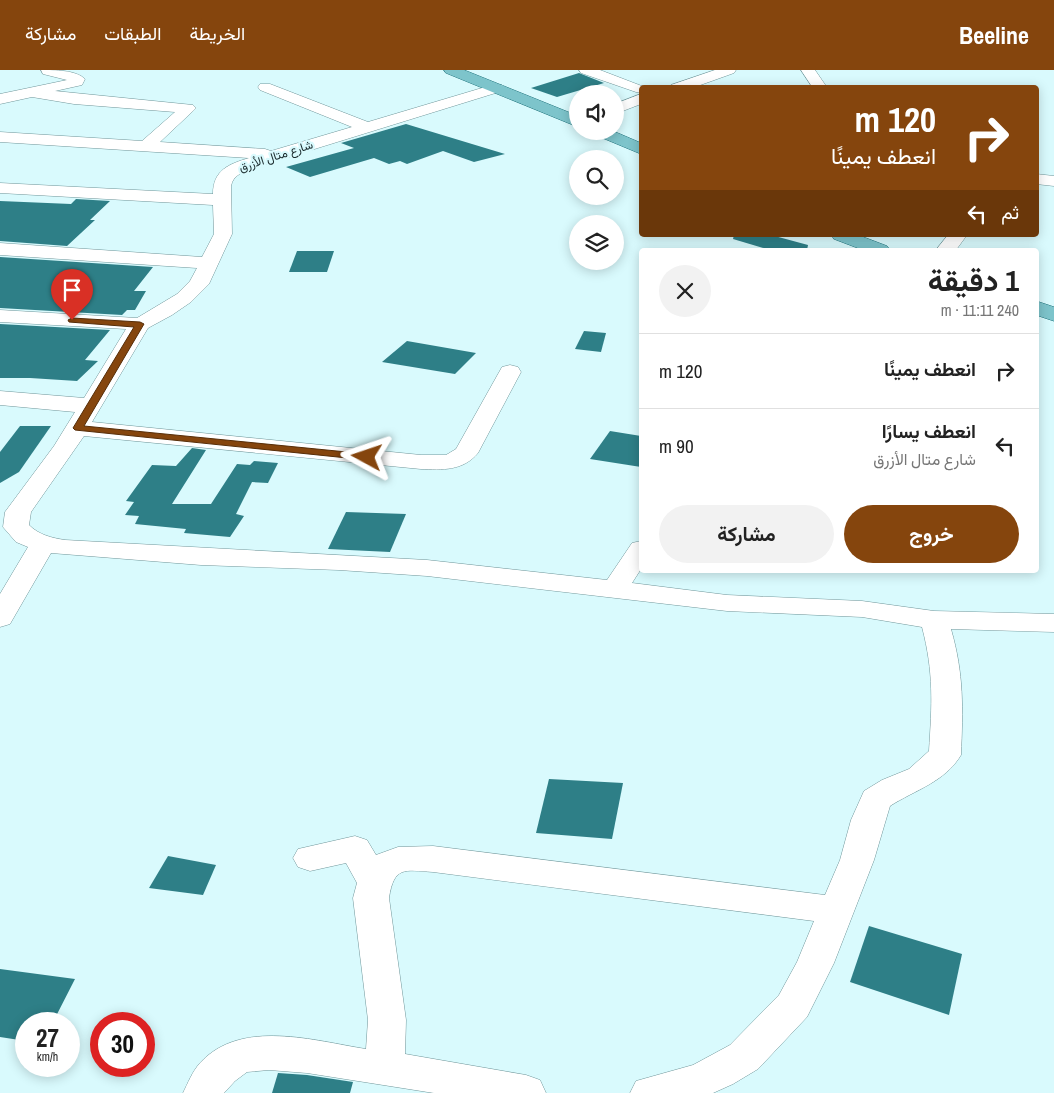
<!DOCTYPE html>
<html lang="ar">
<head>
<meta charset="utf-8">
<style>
	:root { --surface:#fff; --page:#f2f2f2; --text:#222; --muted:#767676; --line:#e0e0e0; --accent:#85450d }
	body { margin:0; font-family:"Archivo Narrow",Vazirmatn,sans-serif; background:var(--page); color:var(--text); direction:rtl; height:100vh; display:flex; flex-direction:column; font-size:19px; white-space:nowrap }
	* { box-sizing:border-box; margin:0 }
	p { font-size:16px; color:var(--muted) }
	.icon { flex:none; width:28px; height:28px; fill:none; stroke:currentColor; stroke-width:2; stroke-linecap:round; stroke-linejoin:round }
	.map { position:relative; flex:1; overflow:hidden; direction:ltr }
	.panel { position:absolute; left:639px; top:178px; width:400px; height:325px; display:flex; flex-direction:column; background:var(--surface); border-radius:5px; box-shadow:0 2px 12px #0003; direction:rtl }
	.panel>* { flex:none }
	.banner { position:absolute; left:639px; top:15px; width:400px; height:152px; border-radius:5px; box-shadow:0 2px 12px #0003; direction:rtl; background:#85450d; color:#fff; overflow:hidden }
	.controls { position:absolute; left:569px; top:15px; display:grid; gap:10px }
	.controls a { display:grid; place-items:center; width:55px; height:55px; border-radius:50%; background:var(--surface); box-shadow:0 2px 12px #0003; font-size:25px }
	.speed { position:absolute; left:15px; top:942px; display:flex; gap:10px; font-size:25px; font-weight:700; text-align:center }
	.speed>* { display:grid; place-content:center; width:65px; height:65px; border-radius:50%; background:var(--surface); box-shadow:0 2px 12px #0003; line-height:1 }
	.speed small { font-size:12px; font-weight:400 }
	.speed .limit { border:8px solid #d22; background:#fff; color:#111 }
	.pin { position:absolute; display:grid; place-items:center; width:42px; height:42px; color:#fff; margin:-51px -21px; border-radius:50% 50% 50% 0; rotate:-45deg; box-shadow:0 0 5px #0007 }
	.pin .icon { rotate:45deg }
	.me { position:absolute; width:55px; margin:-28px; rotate:275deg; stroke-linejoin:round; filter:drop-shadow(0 0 4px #0008) }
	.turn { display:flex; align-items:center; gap:18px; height:105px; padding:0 20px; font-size:22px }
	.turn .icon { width:65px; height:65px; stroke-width:2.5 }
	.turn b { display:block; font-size:35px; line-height:42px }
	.then { display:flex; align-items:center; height:48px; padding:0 20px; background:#0003; gap:10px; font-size:19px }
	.round { display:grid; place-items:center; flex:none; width:52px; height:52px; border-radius:26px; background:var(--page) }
	.head { display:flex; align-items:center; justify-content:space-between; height:85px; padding:0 20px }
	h1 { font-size:30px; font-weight:700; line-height:38px }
	.button { display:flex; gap:10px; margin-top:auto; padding:10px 20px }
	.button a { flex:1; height:58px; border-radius:30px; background:var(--accent); color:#fff; font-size:20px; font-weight:700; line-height:58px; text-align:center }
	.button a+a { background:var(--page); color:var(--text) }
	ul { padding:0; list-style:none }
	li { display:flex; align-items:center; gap:15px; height:75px; padding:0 20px; border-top:1px solid var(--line) }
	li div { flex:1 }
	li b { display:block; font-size:19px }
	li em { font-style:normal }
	header { display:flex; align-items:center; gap:30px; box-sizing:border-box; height:70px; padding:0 25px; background:var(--accent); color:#fff }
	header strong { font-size:24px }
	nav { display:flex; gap:28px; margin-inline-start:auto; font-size:18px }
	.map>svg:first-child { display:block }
</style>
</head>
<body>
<header>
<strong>Beeline</strong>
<nav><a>الخريطة</a><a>الطبقات</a><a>مشاركة</a></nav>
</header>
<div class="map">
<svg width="1054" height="1023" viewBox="0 0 1054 1023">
	<rect width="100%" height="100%" fill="#d9fafd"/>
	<g fill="#2e7f87">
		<path d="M 579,3 L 604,13 L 557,27 L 531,18 Z"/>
		<path d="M 406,54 L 505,84 L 474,92 L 443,81 L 407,94 L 400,91 L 389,94 L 374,88 L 310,107 L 286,97 L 354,78 L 341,73 Z"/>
		<path d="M 76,129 L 110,131 L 90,150 L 95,150 L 67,176 L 0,171 L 0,131 L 71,134 Z"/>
		<path d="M 734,165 L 771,165 L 808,175 L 807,180 L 770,180 L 733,169 Z"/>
		<path d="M 297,181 L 334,181 L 327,202 L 289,202 Z"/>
		<path d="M 0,187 L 153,197 L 134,221 L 146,221 L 135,240 L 127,240 L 122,245 L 0,238 Z"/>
		<path d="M 0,254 L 110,260 L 85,290 L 98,291 L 77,311 L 30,308 L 0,308 Z"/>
		<path d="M 584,261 L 606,263 L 601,282 L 575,279 Z"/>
		<path d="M 407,271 L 476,283 L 455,304 L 382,292 Z"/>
		<path d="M 20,356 L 51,356 L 19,402 L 0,413 L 0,382 Z"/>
		<path d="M 610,361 L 641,366 L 641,397 L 590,389 Z"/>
		<path d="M 192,378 L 206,380 L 172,434 L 211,434 L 237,394 L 250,395 L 254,391 L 278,393 L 268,413 L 252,412 L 236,444 L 244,446 L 230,467 L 184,463 L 186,459 L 135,454 L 139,446 L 125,445 L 134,432 L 126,431 L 152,395 L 176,396 Z"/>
		<path d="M 346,442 L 406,444 L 390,482 L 328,479 Z"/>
		<path d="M 549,709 L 623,713 L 612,769 L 536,763 Z"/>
		<path d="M 168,786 L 216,795 L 203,825 L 149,818 Z"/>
		<path d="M 869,856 L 962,884 L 949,945 L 850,912 Z"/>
		<path d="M 0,899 L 75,909 L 52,954 L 26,954 L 26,971 L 0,967 Z"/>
		<path d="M 278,1003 L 307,1005 L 353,1012 L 350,1023 L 272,1023 Z"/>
	</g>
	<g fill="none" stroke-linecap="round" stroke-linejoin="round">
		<g stroke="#70969a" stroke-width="1">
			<g id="minor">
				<path d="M 41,0 C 55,0 76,0 85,9 L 82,15 L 55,21 L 193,35 L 196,38 L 193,41 L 160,72 L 265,79 L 271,81 L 352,57 L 260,20 L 258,17 L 260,14 L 270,14 L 368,52 L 492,15 L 502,15 L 504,18 L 502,21 L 253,98 C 243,102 233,105 231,116 L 232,164 L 209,214 L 191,232 L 172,245 L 148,258 L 92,352 L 421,385 L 446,385 L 456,379 L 502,297 L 510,295 L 518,297 L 521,302 L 478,383 C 463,401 442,400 421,399 L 84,366 L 31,442 L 29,455 C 39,465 52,468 65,470 L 427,490 L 607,510 L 632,473 L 641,471 L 641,499 L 632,513 L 727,525 L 862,531 L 934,541 L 1054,544 L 1054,562 L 951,559 C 964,604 963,639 961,685 C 945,712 915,720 890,736 L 874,790 L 834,893 L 807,947 L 758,999 L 733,1014 L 713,1023 L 630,1023 L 636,1011 L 693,995 L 730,975 L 779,925 L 797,892 L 814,851 L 433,802 C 404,800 394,796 389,828 L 406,950 L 405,984 L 526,1005 L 540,1010 L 546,1023 L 434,1023 L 307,1003 L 269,1000 L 247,1002 L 235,1011 L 224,1023 L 183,1023 C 188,1013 192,1002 200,993 C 241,948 315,971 366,979 L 368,950 L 353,828 L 357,813 L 346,793 L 310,801 L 298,797 L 293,788 L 298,779 L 355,766 L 367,770 L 376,785 L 398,777 L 433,776 L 825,825 L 840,790 L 851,750 L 864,721 L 882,710 L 909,699 L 929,681 C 932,634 934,603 922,557 L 862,547 L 727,541 L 427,506 L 339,500 L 201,495 L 51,483 L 10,554 L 0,557 L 0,524 L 28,477 L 16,472 L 3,457 L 5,442 L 54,376 L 75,342 L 0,335 L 0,321 L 84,328 L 126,259 L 0,252 L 0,240 L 137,248 L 177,224 L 190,211 L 197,198 L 0,185 L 0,173 L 202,187 L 214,164 L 213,135 L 0,123 L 0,113 L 213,124 C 213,100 229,94 249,88 L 0,72 L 0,62 L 142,71 L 175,42 L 74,34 L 32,27 L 0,34 L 0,24 L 67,10 L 43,4 Z"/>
				<path d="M 579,0 L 600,0 L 647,18 L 641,18 L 641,23 L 636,22 L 581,3 Z"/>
				<path d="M 715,0 L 736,0 L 734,3 L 692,18 L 669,18 L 671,15 Z"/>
				<path d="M 801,0 L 815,0 L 826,16 L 813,18 Z"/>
				<path d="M 641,24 L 641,34 L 615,44 L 615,34 Z"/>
				<path d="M 1036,104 L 1054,106 L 1054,116 L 1036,114 Z"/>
				<path d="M 948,165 L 967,165 L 956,180 L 936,180 Z"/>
			</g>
		</g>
		<g stroke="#21747d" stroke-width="1">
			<g id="major">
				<path d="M 444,0 L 464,0 L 578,46 L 578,57 L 446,3 Z"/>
				<path d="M 591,61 L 613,61 L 641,73 L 641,84 L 593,64 Z"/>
				<path d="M 832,165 L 858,165 L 887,176 L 890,180 L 863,180 L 834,169 Z"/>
				<path d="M 1036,231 L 1054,237 L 1054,251 L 1036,245 Z"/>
			</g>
		</g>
		<use href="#minor" fill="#fff" fill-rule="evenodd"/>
		<use href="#major" fill="#7dc4cb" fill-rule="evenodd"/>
	</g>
	<path fill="#85450d" stroke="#562d08" d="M 72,248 L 140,252 L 144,254 L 84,356 L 367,384 L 372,387 L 367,390 L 75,360 L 73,358 L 134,257 L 69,252 L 68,250 Z"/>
	<g text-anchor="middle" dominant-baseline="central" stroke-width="4.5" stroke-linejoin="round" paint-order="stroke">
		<g font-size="12" fill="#18282a" stroke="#d9fafd">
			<text transform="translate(276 86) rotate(-18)">شارع متال الأزرق</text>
		</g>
	</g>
</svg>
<div class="controls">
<a><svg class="icon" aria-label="sound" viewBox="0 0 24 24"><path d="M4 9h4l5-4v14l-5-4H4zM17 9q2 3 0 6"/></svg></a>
<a><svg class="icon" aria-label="search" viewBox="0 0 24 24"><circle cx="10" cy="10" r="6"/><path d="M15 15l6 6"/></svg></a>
<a><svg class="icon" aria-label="layers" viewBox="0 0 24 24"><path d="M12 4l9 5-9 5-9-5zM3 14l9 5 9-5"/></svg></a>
</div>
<div class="speed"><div>27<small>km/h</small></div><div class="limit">30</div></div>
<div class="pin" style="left:72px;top:250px;background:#d93025"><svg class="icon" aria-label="arrive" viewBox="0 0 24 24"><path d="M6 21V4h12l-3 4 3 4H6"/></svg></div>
<svg class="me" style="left:367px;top:387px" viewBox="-20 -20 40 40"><path d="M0-17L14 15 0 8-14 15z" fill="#85450d" stroke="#fff" stroke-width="4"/></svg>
<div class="banner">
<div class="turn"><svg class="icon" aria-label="right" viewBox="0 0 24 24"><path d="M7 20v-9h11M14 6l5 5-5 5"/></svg><div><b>120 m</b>انعطف يمينًا</div></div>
<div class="then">ثم<svg class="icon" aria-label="left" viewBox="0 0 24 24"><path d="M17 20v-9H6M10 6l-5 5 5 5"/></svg></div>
</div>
<section class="panel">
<div class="head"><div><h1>1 دقيقة</h1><p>240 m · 11:11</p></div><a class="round"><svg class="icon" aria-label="close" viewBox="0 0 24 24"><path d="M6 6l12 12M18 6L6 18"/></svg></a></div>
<ul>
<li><svg class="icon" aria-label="right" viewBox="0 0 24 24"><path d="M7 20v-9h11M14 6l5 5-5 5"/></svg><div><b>انعطف يمينًا</b></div><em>120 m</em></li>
<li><svg class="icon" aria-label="left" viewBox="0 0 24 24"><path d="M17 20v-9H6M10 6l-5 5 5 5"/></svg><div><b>انعطف يسارًا</b><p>شارع متال الأزرق</p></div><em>90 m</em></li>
</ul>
<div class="button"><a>خروج</a><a>مشاركة</a></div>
</section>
</div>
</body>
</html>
